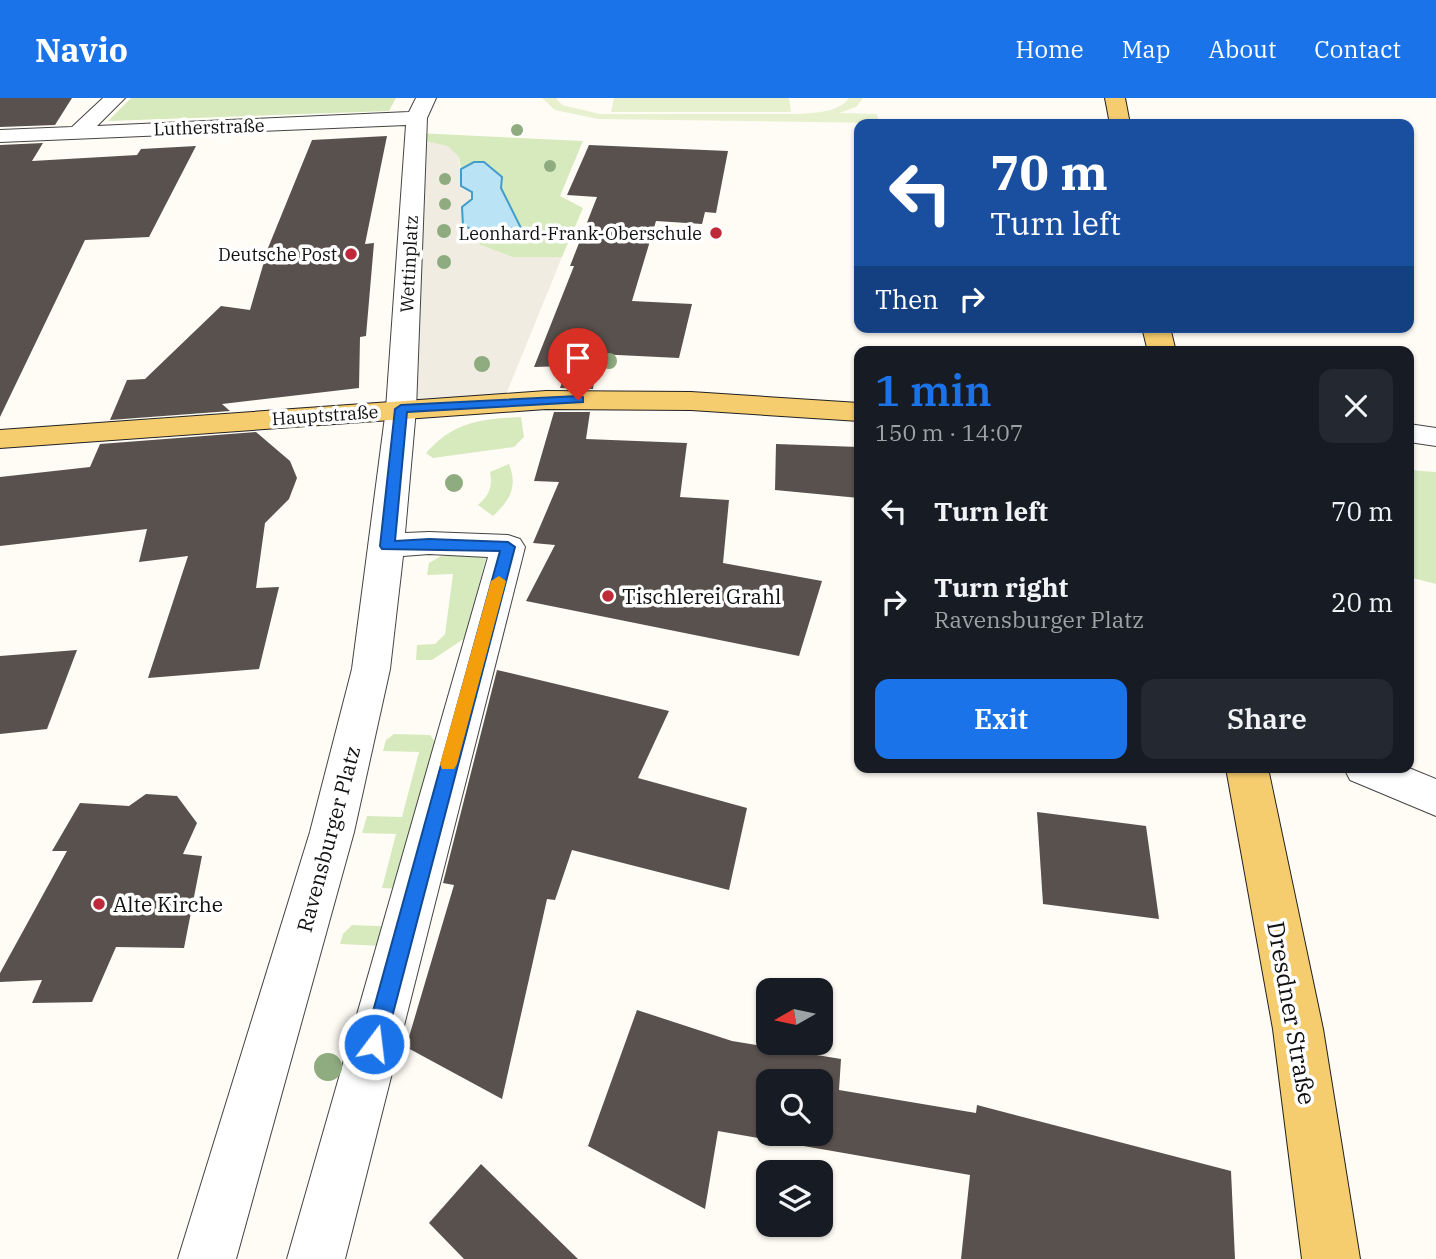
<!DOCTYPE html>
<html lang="en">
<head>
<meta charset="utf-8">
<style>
	:root { --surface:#171b24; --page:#242831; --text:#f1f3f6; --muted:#9ea1a6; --accent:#1a73e8 }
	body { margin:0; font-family:"IBM Plex Serif",serif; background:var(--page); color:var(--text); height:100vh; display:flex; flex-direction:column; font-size:26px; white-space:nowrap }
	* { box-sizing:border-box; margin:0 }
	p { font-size:23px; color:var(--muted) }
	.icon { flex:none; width:38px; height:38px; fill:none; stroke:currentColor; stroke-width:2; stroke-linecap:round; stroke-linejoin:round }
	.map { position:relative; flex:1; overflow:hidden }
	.drawer { position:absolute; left:854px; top:248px; width:560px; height:427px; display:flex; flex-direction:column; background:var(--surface); border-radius:14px; box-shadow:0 2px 5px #0004 }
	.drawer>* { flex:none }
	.banner { position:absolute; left:854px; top:21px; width:560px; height:214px; border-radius:14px; box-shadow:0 2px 5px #0004; background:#1a4fa0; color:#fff; overflow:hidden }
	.needle { width:46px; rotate:261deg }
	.tools { position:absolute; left:756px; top:880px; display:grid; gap:14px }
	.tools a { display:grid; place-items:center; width:77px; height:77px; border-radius:14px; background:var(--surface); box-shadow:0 2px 5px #0004; font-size:35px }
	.pin { position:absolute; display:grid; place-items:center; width:60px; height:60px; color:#fff; margin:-72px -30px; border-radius:50% 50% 50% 0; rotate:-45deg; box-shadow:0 0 7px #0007 }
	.pin .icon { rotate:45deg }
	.me { position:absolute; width:77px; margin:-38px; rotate:15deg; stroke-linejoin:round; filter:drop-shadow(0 0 5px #0008) }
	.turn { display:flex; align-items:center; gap:24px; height:147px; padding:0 21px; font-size:32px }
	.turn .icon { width:91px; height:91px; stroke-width:2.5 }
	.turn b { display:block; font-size:49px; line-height:60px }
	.then { display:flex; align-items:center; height:66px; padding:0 21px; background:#0003; gap:14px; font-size:26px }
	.round { display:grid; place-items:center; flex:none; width:74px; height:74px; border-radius:14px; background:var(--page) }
	.headline { display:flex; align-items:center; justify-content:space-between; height:119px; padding:0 21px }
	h1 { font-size:42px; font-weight:600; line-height:52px; color:var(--accent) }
	.action { display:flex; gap:14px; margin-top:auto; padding:14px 21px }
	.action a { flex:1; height:80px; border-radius:14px; background:var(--accent); color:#fff; font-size:28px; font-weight:600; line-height:80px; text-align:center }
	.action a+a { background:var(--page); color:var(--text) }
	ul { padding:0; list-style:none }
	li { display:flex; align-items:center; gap:21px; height:91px; padding:0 21px }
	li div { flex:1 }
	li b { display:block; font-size:26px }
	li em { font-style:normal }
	header { display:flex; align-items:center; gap:42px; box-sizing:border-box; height:98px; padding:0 35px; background:var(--accent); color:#fff }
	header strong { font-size:33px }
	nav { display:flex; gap:38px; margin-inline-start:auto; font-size:24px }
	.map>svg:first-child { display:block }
</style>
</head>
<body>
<header>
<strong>Navio</strong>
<nav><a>Home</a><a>Map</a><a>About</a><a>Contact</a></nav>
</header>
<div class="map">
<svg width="1436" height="1161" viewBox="0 0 1436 1161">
	<rect width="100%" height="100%" fill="#fffcf5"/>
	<g fill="#d7eabe">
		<path d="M 131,0 L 396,0 L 389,13 L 108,23 Z"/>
		<path d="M 417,35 L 583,43 L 560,98 L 583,110 L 562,159 L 512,159 L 480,147 L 478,133 L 521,130 C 511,102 495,85 474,64 L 461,71 L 459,59 L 416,41 Z"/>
		<path d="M 521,319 L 524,339 L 514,349 L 433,360 L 426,355 C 453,324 481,321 521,319 Z"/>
		<path d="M 509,366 C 518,389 510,402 493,418 L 478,407 C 489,397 493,389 490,374 Z"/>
		<path d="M 1409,372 L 1436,374 L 1436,486 L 1409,479 Z"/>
		<path d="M 479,457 L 486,460 L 465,540 L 432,562 L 416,562 L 417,547 L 435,546 L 445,536 L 453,476 L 427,477 L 429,465 L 441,458 Z"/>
		<path d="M 394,636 L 430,637 L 438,648 L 399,791 L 382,790 L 396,736 L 362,735 L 367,718 L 402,719 L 419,654 L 383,653 L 386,642 Z"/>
		<path d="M 352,827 L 403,829 L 383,848 L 340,846 L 343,836 Z"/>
	</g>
	<g fill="#e7f1cf">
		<path d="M 542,0 L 556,0 L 562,7 L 600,16 L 795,16 C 813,15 838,15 849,0 L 863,0 L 856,9 L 839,15 L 877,16 L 879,25 L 598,21 L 555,12 Z"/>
		<path d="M 614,0 L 789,0 L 791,14 L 611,14 Z"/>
	</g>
	<path fill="#f0ece2" d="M 416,41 L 448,48 L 459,59 L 461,88 L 472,94 L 463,128 L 478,133 L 480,147 L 512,159 L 562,159 L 503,304 L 401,311 Z"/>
	<path fill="#bae3f5" stroke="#429dcb" stroke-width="2" d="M 474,64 L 484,64 L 502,79 L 501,90 L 521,130 L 478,133 L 463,128 L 462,109 L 472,101 L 472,94 L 461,88 L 461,71 Z"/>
	<g fill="#59514d" fill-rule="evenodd">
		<path d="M 0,0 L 72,0 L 55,27 L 0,29 Z"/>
		<path d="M 387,38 L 365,146 L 374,145 L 366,238 L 360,239 L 359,290 L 222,306 L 230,313 L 110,322 L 127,282 L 145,281 L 221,208 L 250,212 L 268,150 L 312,42 Z"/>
		<path d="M 43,45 L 32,63 L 137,57 L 141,51 L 196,48 L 149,139 L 85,142 L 0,319 L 0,47 Z"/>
		<path d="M 589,47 L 728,53 L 716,115 L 705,114 L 702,126 L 656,123 L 632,203 L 692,206 L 679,260 L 597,256 L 593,291 L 560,290 L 567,268 L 534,269 L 574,168 L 570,168 L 597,99 L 567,97 Z"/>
		<path d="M 554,314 L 590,314 L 586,341 L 687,345 L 680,399 L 729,402 L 723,465 L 822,483 L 799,558 L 526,503 L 555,447 L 533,445 L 559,384 L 534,383 Z"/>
		<path d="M 256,334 L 290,363 L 297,380 L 289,401 L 265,425 L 256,490 L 279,489 L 259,571 L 148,580 L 188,458 L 139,464 L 147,431 L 0,448 L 0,379 L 90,369 L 100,346 Z"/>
		<path d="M 776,346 L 859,349 L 859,400 L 775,392 Z"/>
		<path d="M 77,552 L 47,631 L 0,636 L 0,558 Z"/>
		<path d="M 497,572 L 669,613 L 638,680 L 747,710 L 729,792 L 572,752 L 555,802 L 547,801 L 502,1001 L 406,949 L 454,787 L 443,785 Z"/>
		<path d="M 146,696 L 177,698 L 197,725 L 183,756 L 202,758 L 184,850 L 116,849 L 92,904 L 32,905 L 42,882 L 0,884 L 0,875 L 67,753 L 52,753 L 80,705 L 129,708 Z"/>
		<path d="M 1037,714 L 1146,728 L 1159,821 L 1043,806 Z"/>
		<path d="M 637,912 L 732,943 L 841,961 L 839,992 L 976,1015 L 977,1007 L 1231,1073 L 1235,1161 L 961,1161 L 970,1077 L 718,1033 L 705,1111 L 588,1048 ZM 768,984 L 821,984 L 821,1036 L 768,1036 Z"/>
		<path d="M 481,1066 L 578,1161 L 464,1161 L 429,1125 Z"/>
	</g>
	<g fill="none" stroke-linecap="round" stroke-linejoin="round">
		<g stroke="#444" stroke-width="2">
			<g id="minor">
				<path d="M 103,0 L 125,0 L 97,28 L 409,14 L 416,0 L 436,0 L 427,20 L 416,311 L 405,435 L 429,434 L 508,437 L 520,441 L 525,449 L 345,1161 L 287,1161 L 488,459 L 429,456 L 403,458 L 390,571 L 354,734 L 236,1161 L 178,1161 L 310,734 L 352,571 L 386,311 L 406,27 L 0,44 L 0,32 L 72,29 Z"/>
				<path d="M 1409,326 L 1436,330 L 1436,348 L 1409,344 Z"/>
				<path d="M 1344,670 L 1409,670 L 1436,681 L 1436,718 L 1350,682 Z"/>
			</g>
		</g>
		<g stroke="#222" stroke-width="2">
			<g id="major">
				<path d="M 1105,0 L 1125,0 L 1130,26 L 1110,26 Z"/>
				<path d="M 1142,229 L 1170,229 L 1176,254 L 1148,254 Z"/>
				<path d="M 546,293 L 691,294 L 859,305 L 859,323 L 691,312 L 546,311 L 0,350 L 0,332 Z"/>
				<path d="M 1226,670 L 1268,670 L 1323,931 L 1360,1161 L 1302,1161 L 1273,931 Z"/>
			</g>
		</g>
		<use href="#minor" fill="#fff" fill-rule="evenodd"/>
		<use href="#major" fill="#f5cc6e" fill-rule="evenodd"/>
	</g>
	<g fill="#8fab80">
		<circle cx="517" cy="32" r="6"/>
		<circle cx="550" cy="68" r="6"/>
		<circle cx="445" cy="81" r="6"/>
		<circle cx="445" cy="106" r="6"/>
		<circle cx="444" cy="133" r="7"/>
		<circle cx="444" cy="164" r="7"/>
		<circle cx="609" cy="263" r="8"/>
		<circle cx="482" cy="266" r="8"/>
		<circle cx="454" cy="385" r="9"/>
		<circle cx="328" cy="969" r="14"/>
	</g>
	<path fill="#1a73e8" stroke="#114b97" stroke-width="2" d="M 578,298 L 583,299 L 583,304 L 407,314 L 395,443 L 429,441 L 508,444 L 515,449 L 385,946 L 382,953 L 374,956 L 367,953 L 364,946 L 500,453 L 382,451 L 380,448 L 395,311 L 401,307 Z"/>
	<path fill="#f59e0b" d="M 499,478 L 506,483 L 457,666 L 454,671 L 442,671 L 440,666 L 491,483 Z"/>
	<g fill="#bf2a3b" stroke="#fff" stroke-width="2.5">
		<circle cx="716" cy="135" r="7"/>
		<circle cx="351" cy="156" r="7"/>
		<circle cx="608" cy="498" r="7"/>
		<circle cx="99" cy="806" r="7"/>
	</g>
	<g text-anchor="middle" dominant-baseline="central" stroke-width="7" stroke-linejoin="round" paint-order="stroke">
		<g font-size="18" fill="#111" stroke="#fff">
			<text transform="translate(209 29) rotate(-2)">Lutherstraße</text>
			<text transform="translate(409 166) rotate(-87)">Wettinplatz</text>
			<text transform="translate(325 317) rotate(-4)">Hauptstraße</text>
		</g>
		<g font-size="18" fill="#111" stroke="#fff" text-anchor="end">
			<text x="702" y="135">Leonhard-Frank-Oberschule</text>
			<text x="337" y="156">Deutsche Post</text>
		</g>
		<g font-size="21" fill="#111" stroke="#fff" text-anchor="start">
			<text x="622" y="498">Tischlerei Grahl</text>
			<text x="113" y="806">Alte Kirche</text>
		</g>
		<g font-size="21" fill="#111" stroke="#fff">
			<text transform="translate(328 741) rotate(-75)">Ravensburger Platz</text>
		</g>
		<g font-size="24" fill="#111" stroke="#fff">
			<text transform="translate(1292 915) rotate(80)">Dresdner Straße</text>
		</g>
	</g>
</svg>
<div class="tools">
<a><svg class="needle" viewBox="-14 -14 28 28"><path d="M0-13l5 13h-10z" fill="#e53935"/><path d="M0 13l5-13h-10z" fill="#9ea1a6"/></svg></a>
<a><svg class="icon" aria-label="search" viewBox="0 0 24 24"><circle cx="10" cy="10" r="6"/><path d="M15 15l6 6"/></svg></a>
<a><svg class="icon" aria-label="layers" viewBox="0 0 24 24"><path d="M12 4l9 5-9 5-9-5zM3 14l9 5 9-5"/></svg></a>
</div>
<div class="pin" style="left:578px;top:302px;background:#d93025"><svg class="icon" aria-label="arrive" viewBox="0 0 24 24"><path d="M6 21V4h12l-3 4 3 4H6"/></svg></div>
<svg class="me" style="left:374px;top:946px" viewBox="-20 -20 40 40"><circle r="17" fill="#1a73e8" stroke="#fff" stroke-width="3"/><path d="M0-11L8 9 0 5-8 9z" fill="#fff"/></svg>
<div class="banner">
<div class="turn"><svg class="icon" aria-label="left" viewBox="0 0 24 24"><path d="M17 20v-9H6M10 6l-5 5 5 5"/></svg><div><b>70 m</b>Turn left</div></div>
<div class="then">Then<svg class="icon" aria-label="right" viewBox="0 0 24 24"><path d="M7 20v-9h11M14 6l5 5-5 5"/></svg></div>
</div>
<section class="drawer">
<div class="headline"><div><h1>1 min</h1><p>150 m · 14:07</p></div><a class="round"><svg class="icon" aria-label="close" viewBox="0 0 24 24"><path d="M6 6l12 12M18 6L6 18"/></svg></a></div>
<ul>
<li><svg class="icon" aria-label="left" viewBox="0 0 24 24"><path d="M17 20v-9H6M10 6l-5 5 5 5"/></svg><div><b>Turn left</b></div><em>70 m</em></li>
<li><svg class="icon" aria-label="right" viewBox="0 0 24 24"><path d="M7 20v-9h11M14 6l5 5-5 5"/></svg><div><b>Turn right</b><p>Ravensburger Platz</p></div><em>20 m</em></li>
</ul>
<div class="action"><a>Exit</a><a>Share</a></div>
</section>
</div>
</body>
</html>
